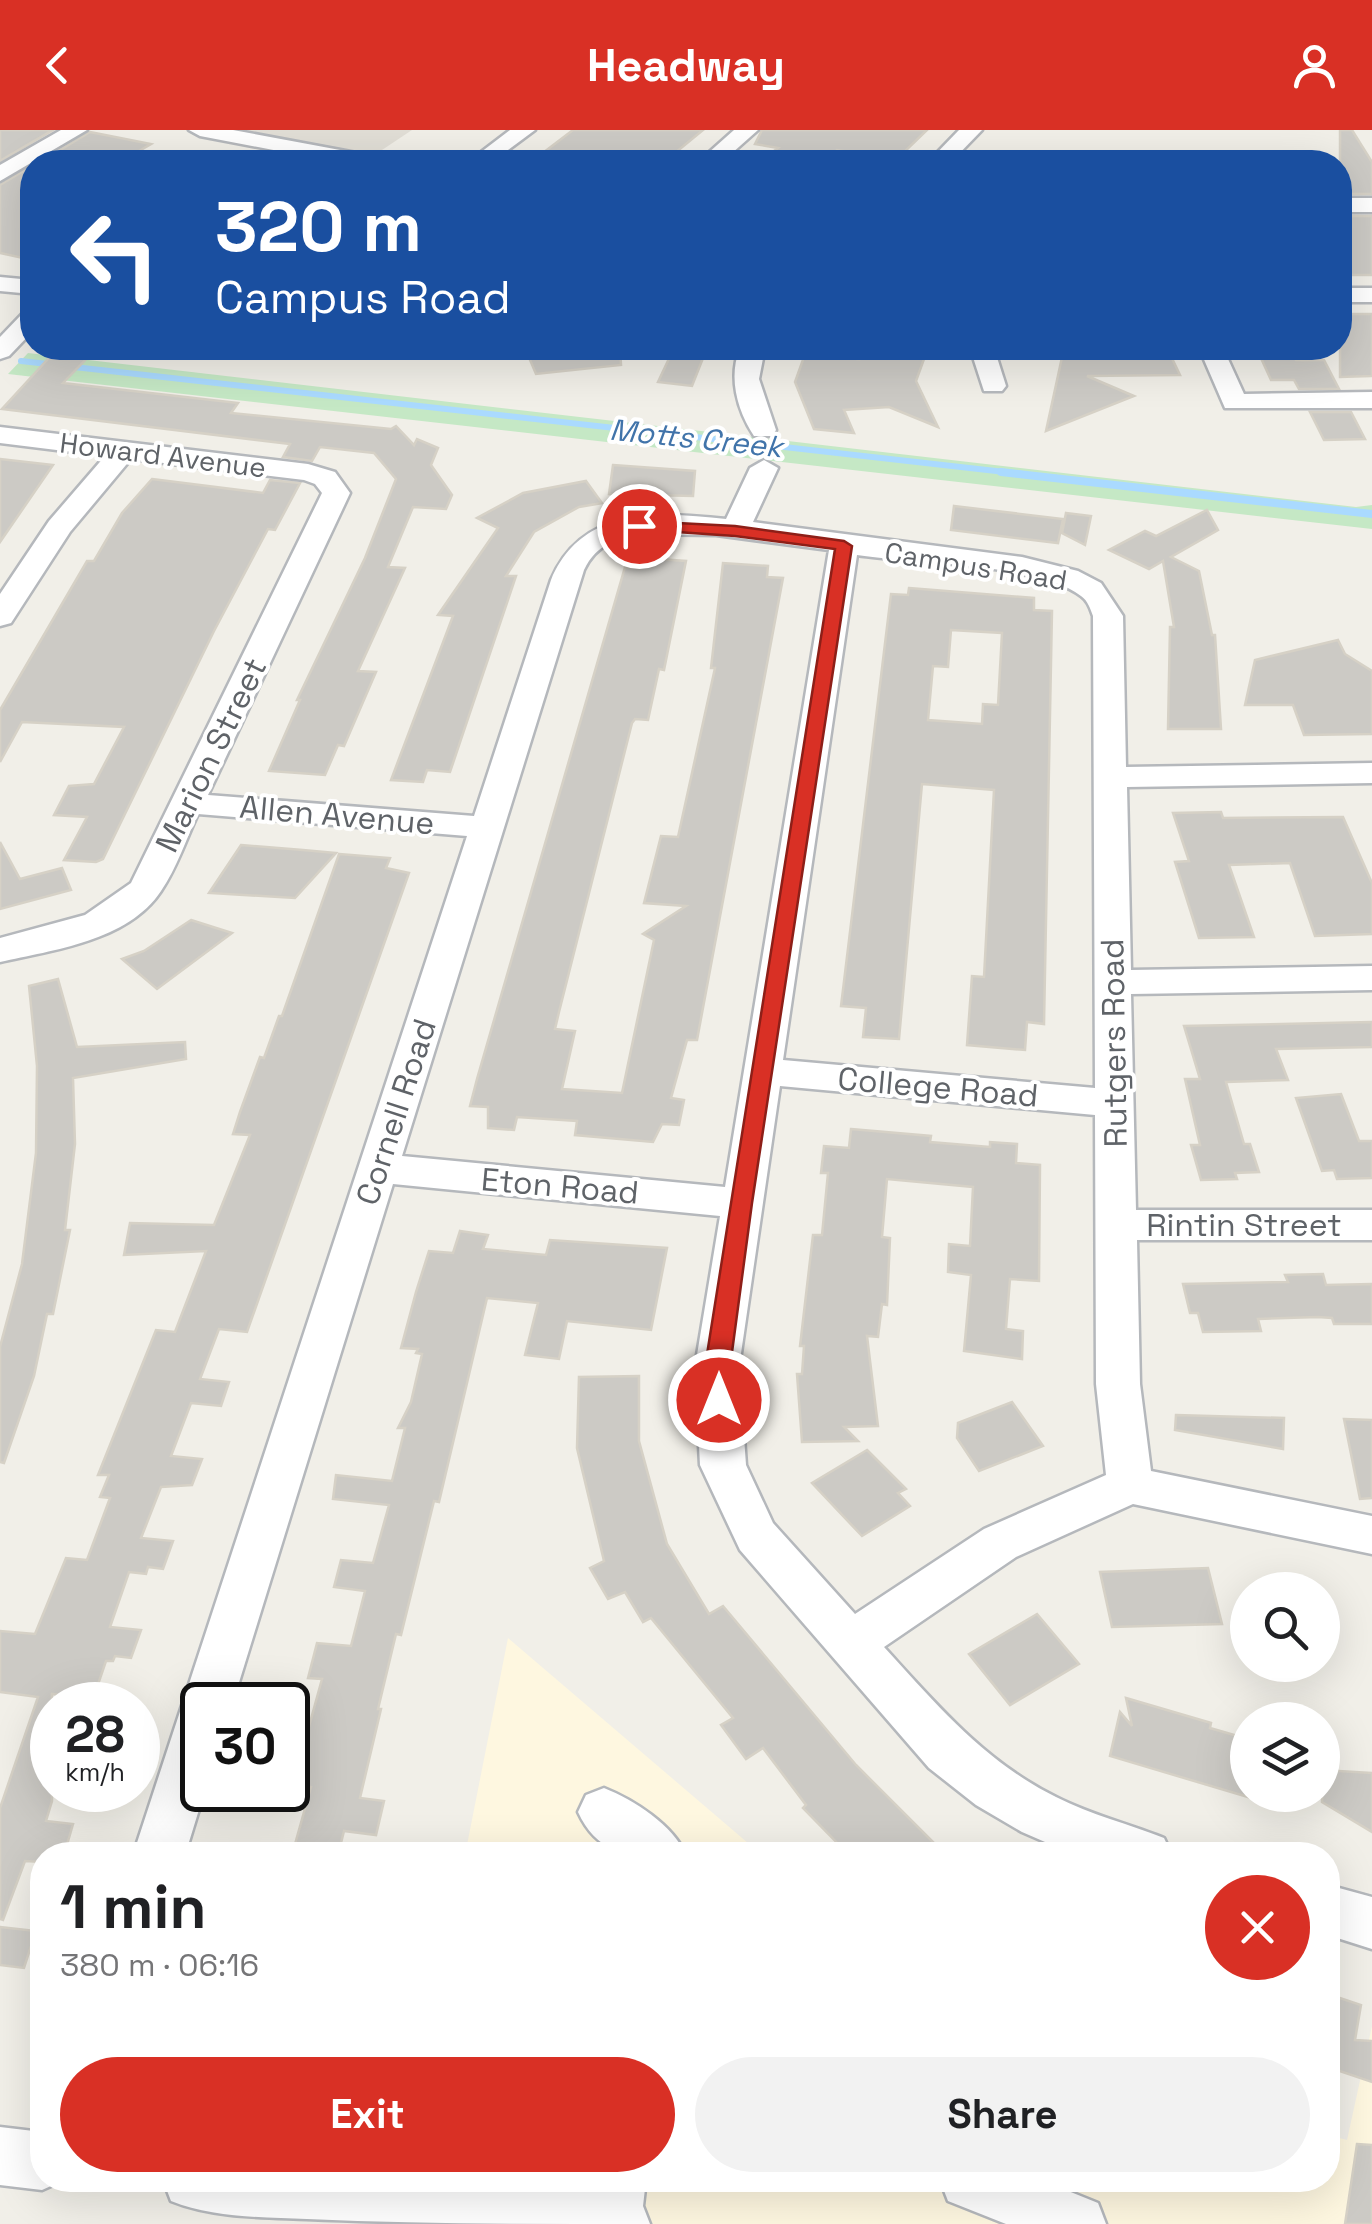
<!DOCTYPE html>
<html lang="en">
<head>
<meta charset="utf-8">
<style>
	:root { --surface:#fff; --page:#f2f2f2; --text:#202124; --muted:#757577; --accent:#d93025 }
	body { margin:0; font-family:"Space Grotesk",sans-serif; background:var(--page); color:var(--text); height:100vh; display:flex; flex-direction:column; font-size:38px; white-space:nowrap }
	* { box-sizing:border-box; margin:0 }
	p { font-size:32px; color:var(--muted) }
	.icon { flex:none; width:55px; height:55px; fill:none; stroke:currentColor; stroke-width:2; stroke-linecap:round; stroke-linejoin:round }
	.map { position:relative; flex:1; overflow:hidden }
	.side { position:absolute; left:30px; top:1712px; width:1310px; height:350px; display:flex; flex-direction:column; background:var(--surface); border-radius:40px; box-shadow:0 10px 40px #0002 }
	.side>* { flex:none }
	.guide { position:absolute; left:20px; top:20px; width:1332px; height:210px; border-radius:40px; box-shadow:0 10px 40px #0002; background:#1a4fa0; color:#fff; overflow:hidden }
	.buttons { position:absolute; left:1230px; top:1442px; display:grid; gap:20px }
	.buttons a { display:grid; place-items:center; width:110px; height:110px; border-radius:50%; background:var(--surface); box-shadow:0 10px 40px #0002; font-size:50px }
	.speed { position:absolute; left:30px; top:1552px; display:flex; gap:20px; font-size:50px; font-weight:700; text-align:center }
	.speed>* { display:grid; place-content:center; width:130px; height:130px; border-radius:50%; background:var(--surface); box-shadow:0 10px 40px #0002; line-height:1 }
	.speed small { font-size:25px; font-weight:400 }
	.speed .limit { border:5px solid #111; border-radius:15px; background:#fff; color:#111 }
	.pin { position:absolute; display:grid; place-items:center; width:85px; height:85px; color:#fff; margin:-42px; border:5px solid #fff; border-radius:50%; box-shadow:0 2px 10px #0007 }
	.me { position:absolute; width:110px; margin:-55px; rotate:0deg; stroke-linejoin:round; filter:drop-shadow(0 0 8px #0008) }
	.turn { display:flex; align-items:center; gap:35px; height:210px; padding:0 30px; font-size:45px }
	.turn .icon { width:130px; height:130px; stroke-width:2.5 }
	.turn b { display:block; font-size:70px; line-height:85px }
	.round { display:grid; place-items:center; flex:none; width:105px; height:105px; border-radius:52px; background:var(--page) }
	.summary { display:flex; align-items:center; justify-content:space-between; height:170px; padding:0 30px }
	h1 { font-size:60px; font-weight:700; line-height:75px }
	.cta { display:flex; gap:20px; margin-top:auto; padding:20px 30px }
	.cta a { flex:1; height:115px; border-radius:60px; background:var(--accent); color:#fff; font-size:40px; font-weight:700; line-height:115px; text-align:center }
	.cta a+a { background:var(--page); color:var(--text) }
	header { display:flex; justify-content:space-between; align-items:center; height:130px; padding:0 30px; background:var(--accent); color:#fff; font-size:45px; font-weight:700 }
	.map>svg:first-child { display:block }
</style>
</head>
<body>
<header><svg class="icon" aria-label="back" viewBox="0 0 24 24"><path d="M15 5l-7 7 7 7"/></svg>Headway<svg class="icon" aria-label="person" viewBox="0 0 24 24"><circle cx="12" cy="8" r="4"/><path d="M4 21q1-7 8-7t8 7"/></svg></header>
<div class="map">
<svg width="1372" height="2094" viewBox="0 0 1372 2094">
	<rect width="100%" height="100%" fill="#f1efe8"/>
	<g fill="#fef7e0">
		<path d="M 508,1508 L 762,1725 L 465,1725 Z"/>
		<path d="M 1372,1896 L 1372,2094 L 634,2094 L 567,2075 L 571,2050 L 1328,2050 L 1328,2005 L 1347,2010 Z"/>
	</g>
	<path fill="#e1ded6" d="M 239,0 L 412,0 L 373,26 Z"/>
	<path fill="#c5e8c5" d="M 28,223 L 1356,377 L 1372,375 L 1372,399 L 8,244 Z"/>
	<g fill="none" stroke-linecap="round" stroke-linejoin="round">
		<path stroke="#aadaff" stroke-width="6" d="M 21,231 L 1023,344"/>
		<path stroke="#aadaff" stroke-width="8" d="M 1001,342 L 1372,384"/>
	</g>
	<g fill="#cccac5" stroke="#d6d1c6" stroke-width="2.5" fill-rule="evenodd">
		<path d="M 0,0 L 53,0 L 0,31 Z"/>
		<path d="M 573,0 L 703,0 L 664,32 L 531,32 Z"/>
		<path d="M 762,0 L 927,0 L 896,30 L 837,20 L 829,27 L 813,24 L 806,31 L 770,24 L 778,18 L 755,14 Z"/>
		<path d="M 1340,0 L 1352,0 L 1372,32 L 1372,64 L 1340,64 Z"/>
		<path d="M 90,2 L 151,14 L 120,32 L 57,22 Z"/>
		<path d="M 32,36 L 32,130 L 0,123 L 0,55 Z"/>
		<rect x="1340" y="86" width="32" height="59"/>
		<path d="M 1340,184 L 1372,184 L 1372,246 L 1340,247 Z"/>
		<path d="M 58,218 L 97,218 L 63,253 L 238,273 L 231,283 L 391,299 L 396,296 L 414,315 L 417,309 L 438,318 L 431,335 L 452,365 L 446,379 L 413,377 L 388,437 L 405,438 L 358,541 L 376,542 L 344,616 L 338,615 L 325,645 L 269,641 L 300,570 L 297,570 L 365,428 L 396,349 L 374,323 L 320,317 L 312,331 L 283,327 L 290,314 L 2,279 Z"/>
		<path d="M 525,218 L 620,218 L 621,235 L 536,244 Z"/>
		<path d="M 674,218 L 707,218 L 692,256 L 658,252 Z"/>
		<path d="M 858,218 L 928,218 L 916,251 L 938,297 L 889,277 L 844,280 L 854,303 L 814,299 L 795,252 L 805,224 L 859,229 Z"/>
		<path d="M 1064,218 L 1167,218 L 1180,245 L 1087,246 L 1134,266 L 1046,301 Z"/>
		<path d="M 1293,225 L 1296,230 L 1324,230 L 1339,259 L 1299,259 L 1294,250 L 1271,250 L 1260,226 Z"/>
		<path d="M 1310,282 L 1351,282 L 1365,309 L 1324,310 Z"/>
		<path d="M 0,329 L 53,335 L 0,412 Z"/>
		<path d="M 613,335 L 695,341 L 693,366 L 609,364 Z"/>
		<path d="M 152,349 L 263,363 L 270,350 L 300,353 L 275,400 L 268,399 L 214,501 L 103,729 L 96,732 L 64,730 L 87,687 L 54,685 L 69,656 L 94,654 L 124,597 L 22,592 L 0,632 L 0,580 L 87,431 L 94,431 L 122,383 Z"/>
		<path d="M 586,351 L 602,373 L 579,377 L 534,402 L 506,446 L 516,446 L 450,642 L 427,640 L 423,652 L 391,650 L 453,486 L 438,485 L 498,398 L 477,388 L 523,363 Z"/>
		<path d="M 954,376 L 1063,389 L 1058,413 L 951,400 Z"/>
		<path d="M 1207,380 L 1218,400 L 1171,427 L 1199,441 L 1212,505 L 1215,505 L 1221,599 L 1168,599 L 1170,497 L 1174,497 L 1163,431 L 1149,439 L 1109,420 L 1145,401 L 1156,406 Z"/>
		<path d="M 1066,383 L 1091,386 L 1085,415 L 1062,403 Z"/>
		<path d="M 645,428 L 686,431 L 664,540 L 659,539 L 648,590 L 635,589 L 632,593 L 559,882 L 555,899 L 575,901 L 562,959 L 622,963 L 654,810 L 643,804 L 686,776 L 644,773 L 661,706 L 678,707 L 715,538 L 711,538 L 723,433 L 768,436 L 767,447 L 783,448 L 697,910 L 687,910 L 671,968 L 684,970 L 679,995 L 662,994 L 653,1012 L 575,1005 L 577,991 L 517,987 L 514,1000 L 488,998 L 488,977 L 470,976 L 477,949 L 625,437 L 638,438 Z"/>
		<path d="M 909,458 L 1034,468 L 1034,480 L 1052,481 L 1044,894 L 1027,892 L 1025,920 L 967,915 L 972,846 L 984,847 L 994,660 L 922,654 L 899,909 L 863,907 L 866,878 L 841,876 L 891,464 L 908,465 ZM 951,500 L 1002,503 L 998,575 L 983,574 L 982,594 L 928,590 L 933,536 L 948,537 Z"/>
		<path d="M 1338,510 L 1345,524 L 1372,541 L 1372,604 L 1304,605 L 1293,575 L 1245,575 L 1255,530 Z"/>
		<path d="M 1221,682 L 1223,688 L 1343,687 L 1372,753 L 1372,804 L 1315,806 L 1290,733 L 1229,735 L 1254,807 L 1199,808 L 1175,732 L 1189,731 L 1173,683 Z"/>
		<path d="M 0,712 L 20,749 L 62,738 L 71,760 L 0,779 Z"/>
		<path d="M 241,715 L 303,720 L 336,723 L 295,768 L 209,763 Z"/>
		<path d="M 339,724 L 390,728 L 386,738 L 409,743 L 247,1202 L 219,1199 L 200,1249 L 229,1252 L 221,1276 L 191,1273 L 171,1326 L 202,1329 L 192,1355 L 161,1357 L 141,1408 L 173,1411 L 163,1439 L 148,1437 L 146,1444 L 129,1442 L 110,1497 L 141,1500 L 131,1528 L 115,1526 L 113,1531 L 106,1531 L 93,1569 L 52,1564 L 52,1671 L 46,1691 L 73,1694 L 64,1725 L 42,1725 L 42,1732 L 25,1731 L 3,1790 L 0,1789 L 0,1678 L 38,1567 L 0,1562 L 0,1501 L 35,1504 L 66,1428 L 87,1430 L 110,1368 L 100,1367 L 109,1345 L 98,1345 L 156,1200 L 175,1202 L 206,1121 L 124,1125 L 130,1093 L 214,1095 L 250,1005 L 233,1004 L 240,982 L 260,927 L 264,928 L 279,886 L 282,886 Z"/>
		<path d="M 191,790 L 232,803 L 157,859 L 122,829 L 144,821 Z"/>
		<path d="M 58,849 L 77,917 L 185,912 L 186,929 L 73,948 L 75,1014 L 65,1100 L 70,1100 L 53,1184 L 47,1184 L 34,1246 L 4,1333 L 0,1332 L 0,1217 L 22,1134 L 36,1023 L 37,936 L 29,856 Z"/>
		<path d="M 1372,892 L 1372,917 L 1276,919 L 1288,950 L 1226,952 L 1244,1014 L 1250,1014 L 1259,1042 L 1235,1043 L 1237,1049 L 1201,1050 L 1191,1015 L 1200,1015 L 1185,949 L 1200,949 L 1184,896 Z"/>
		<path d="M 1341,964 L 1359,1011 L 1372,1011 L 1372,1048 L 1337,1049 L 1334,1040 L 1322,1041 L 1296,968 Z"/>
		<path d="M 851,999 L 931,1006 L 930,1012 L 990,1017 L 990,1012 L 1017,1014 L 1016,1033 L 1040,1035 L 1039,1151 L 1010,1149 L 1006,1199 L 1023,1201 L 1022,1229 L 964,1221 L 971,1145 L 948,1142 L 949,1114 L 970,1116 L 973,1057 L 887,1049 L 882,1107 L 890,1108 L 887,1175 L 882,1174 L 878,1207 L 867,1206 L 878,1296 L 844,1297 L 858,1311 L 802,1312 L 797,1244 L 802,1244 L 804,1216 L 800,1216 L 813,1105 L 822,1105 L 828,1043 L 821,1043 L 824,1016 L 849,1018 Z"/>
		<path d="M 460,1101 L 488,1105 L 483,1119 L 546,1125 L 550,1110 L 667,1118 L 651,1200 L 567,1191 L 559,1229 L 525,1225 L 538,1173 L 487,1168 L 439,1372 L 434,1371 L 401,1505 L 396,1504 L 378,1579 L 381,1579 L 360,1668 L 384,1671 L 376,1705 L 344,1701 L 338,1725 L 292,1725 L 311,1657 L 294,1655 L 296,1648 L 288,1647 L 288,1616 L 303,1618 L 322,1549 L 308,1548 L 317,1513 L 351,1516 L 365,1461 L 334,1457 L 341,1430 L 373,1433 L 389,1375 L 333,1369 L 336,1345 L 392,1351 L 405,1298 L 398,1298 L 411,1272 L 422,1224 L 416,1223 L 418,1219 L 401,1218 L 416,1162 L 429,1121 L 453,1123 Z"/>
		<path d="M 1323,1144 L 1326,1155 L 1372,1154 L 1372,1194 L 1334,1194 L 1332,1188 L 1318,1187 L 1258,1189 L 1261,1201 L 1203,1202 L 1198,1183 L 1190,1183 L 1183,1154 L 1288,1152 L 1285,1145 Z"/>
		<path d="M 639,1246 L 639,1311 L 667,1414 L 709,1484 L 723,1476 L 856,1635 L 946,1725 L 849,1725 L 803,1678 L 806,1675 L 763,1618 L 746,1629 L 721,1595 L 733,1588 L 651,1488 L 643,1492 L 625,1462 L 608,1469 L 590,1438 L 604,1431 L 577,1318 L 579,1247 Z"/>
		<path d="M 1012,1272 L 1043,1316 L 979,1341 L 957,1308 L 958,1293 Z"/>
		<path d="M 1176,1285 L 1284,1288 L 1283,1319 L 1175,1300 Z"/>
		<path d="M 1344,1289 L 1372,1290 L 1372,1368 L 1360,1369 Z"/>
		<path d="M 867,1320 L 906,1359 L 898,1363 L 910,1376 L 862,1406 L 812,1353 Z"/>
		<path d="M 1208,1438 L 1222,1494 L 1112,1497 L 1100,1442 Z"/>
		<path d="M 1037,1484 L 1079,1534 L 1010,1575 L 969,1524 Z"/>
		<path d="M 1126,1568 L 1211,1593 L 1210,1598 L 1248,1609 L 1248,1667 L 1110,1626 L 1120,1582 L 1132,1596 Z"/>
		<path d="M 1322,1640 L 1372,1643 L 1372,1702 L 1322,1672 Z"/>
		<path d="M 0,1797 L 36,1801 L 24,1838 L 0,1835 Z"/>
		<path d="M 1328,1864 L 1361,1875 L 1355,1910 L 1372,1911 L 1372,1952 L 1328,1937 Z"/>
		<path d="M 1357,2014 L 1372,2015 L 1372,2094 L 1345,2094 Z"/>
	</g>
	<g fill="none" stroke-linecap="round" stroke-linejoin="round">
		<g stroke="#b5b8bc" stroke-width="5">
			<g id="minor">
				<path d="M 61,0 L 87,0 L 0,51 L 0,35 Z"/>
				<path d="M 189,0 L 233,0 L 367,25 L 378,32 L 336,32 L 200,6 Z"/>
				<path d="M 510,0 L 535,0 L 492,32 L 468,32 Z"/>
				<path d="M 734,0 L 758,0 L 722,32 L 698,32 Z"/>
				<path d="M 959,0 L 982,0 L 951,32 L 928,32 Z"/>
				<rect x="1340" y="68" width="32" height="14"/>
				<path d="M 0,147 L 32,150 L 32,164 L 0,161 Z"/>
				<rect x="1340" y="158" width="32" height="14"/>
				<path d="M 32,181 L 32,202 L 9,226 L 0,229 L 0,207 L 23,183 Z"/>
				<path d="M 740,218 L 765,218 L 759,249 L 776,300 L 772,306 L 754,306 C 737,280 728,247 740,218 Z"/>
				<path d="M 970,218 L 994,218 L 1006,256 L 1002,261 L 984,261 Z"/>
				<path d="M 1199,218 L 1223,218 L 1244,264 L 1372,262 L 1372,278 L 1225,278 Z"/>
				<path d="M 0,297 L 308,334 L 335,342 L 350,363 L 208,665 L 474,686 L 551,450 C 582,376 658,382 726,389 L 750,338 L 764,330 L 778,338 L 753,392 L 1022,427 L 1078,441 L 1101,453 L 1123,486 L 1126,637 L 1372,633 L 1372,653 L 1127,657 L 1131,840 L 1372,836 L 1372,860 L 1131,864 L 1136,1080 L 1372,1080 L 1372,1110 L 1137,1110 L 1140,1254 L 1151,1341 L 1372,1386 L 1372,1424 L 1133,1374 L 1016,1427 L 884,1517 C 937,1575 985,1632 1056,1667 C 1091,1685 1129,1694 1164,1708 L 1172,1725 L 1075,1725 L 1022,1702 L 976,1675 L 929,1638 L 740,1420 L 700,1335 L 695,1237 L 720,1086 L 393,1054 L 232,1575 L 202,1575 L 205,1660 L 185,1725 L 133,1725 L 467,706 L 198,684 C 186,709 177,738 161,761 C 128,811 53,820 0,832 L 0,808 L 85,785 L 131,753 L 322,363 L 315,354 L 304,350 L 131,329 L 70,402 L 11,493 L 0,496 L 0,464 L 49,391 L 105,326 L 0,313 ZM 645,404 L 716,405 L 829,420 L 725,1057 L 402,1026 L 584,440 C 597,413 618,408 645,404 ZM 857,425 C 914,434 1038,433 1081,466 C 1088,471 1090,478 1093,486 L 1095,958 L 783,930 ZM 780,956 L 1095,985 L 1096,1254 L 1106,1345 L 984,1399 L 855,1484 L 773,1393 L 746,1335 L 739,1237 Z"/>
				<path d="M 604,1658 C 634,1670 673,1695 686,1725 C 639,1725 601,1732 578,1682 L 586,1665 Z"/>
				<path d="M 1328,1755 L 1372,1767 L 1372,1819 L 1328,1805 Z"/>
				<path d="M 0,1997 L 42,2002 L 42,2050 L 62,2051 L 42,2060 L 0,2055 Z"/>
				<path d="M 163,2050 L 545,2050 L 587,2057 L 588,2050 L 646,2050 L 643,2076 L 650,2094 C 536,2094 421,2094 307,2089 C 263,2087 213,2088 171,2071 Z"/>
				<path d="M 940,2050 L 1041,2050 L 1098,2073 L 1106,2094 L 1006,2094 L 948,2071 Z"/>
			</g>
		</g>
		<use href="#minor" fill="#fff" fill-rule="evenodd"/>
	</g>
	<path fill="#d93025" stroke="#8d1f18" stroke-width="2.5" d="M 639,391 L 735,396 L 844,411 L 852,416 L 752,1073 L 730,1237 L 732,1270 L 728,1276 L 710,1276 L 705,1237 L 835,419 L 735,406 L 634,399 L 634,392 Z"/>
	<g text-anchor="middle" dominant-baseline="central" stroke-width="8" stroke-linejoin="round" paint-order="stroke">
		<g font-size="28" fill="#5f6368" stroke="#fff">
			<text transform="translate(163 325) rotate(7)">Howard Avenue</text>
			<text transform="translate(976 436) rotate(9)">Campus Road</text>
		</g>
		<g font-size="30" font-style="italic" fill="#4174aa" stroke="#fff">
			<text transform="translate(696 308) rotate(6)">Motts Creek</text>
		</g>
		<g font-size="32" fill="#5f6368" stroke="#fff">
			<text transform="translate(211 625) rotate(-64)">Marion Street</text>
			<text transform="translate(337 685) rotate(5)">Allen Avenue</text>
			<text transform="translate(1114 913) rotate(-91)">Rutgers Road</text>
			<text transform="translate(938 957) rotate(5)">College Road</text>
			<text transform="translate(396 982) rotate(-72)">Cornell Road</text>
			<text transform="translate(560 1056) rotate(5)">Eton Road</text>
			<text x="1244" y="1095">Rintin Street</text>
		</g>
	</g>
</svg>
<div class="buttons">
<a><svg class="icon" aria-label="search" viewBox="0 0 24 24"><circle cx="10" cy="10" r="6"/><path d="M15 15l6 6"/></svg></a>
<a><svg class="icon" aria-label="layers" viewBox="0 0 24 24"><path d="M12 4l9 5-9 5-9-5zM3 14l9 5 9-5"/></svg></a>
</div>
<div class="speed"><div>28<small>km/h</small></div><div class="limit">30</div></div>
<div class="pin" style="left:639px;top:396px;background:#d93025"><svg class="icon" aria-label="arrive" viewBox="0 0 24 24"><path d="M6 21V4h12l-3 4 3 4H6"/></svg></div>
<svg class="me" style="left:719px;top:1270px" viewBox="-20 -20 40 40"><circle r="17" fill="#d93025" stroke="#fff" stroke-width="3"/><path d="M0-11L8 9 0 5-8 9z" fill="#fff"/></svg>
<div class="guide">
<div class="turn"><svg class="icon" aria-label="left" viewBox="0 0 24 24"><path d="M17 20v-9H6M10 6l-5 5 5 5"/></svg><div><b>320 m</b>Campus Road</div></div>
</div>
<section class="side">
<div class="summary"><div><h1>1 min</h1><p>380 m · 06:16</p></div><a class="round" style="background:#d93025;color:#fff"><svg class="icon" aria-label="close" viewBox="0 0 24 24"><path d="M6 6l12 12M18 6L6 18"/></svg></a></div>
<div class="cta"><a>Exit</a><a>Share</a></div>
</section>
</div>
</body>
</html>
